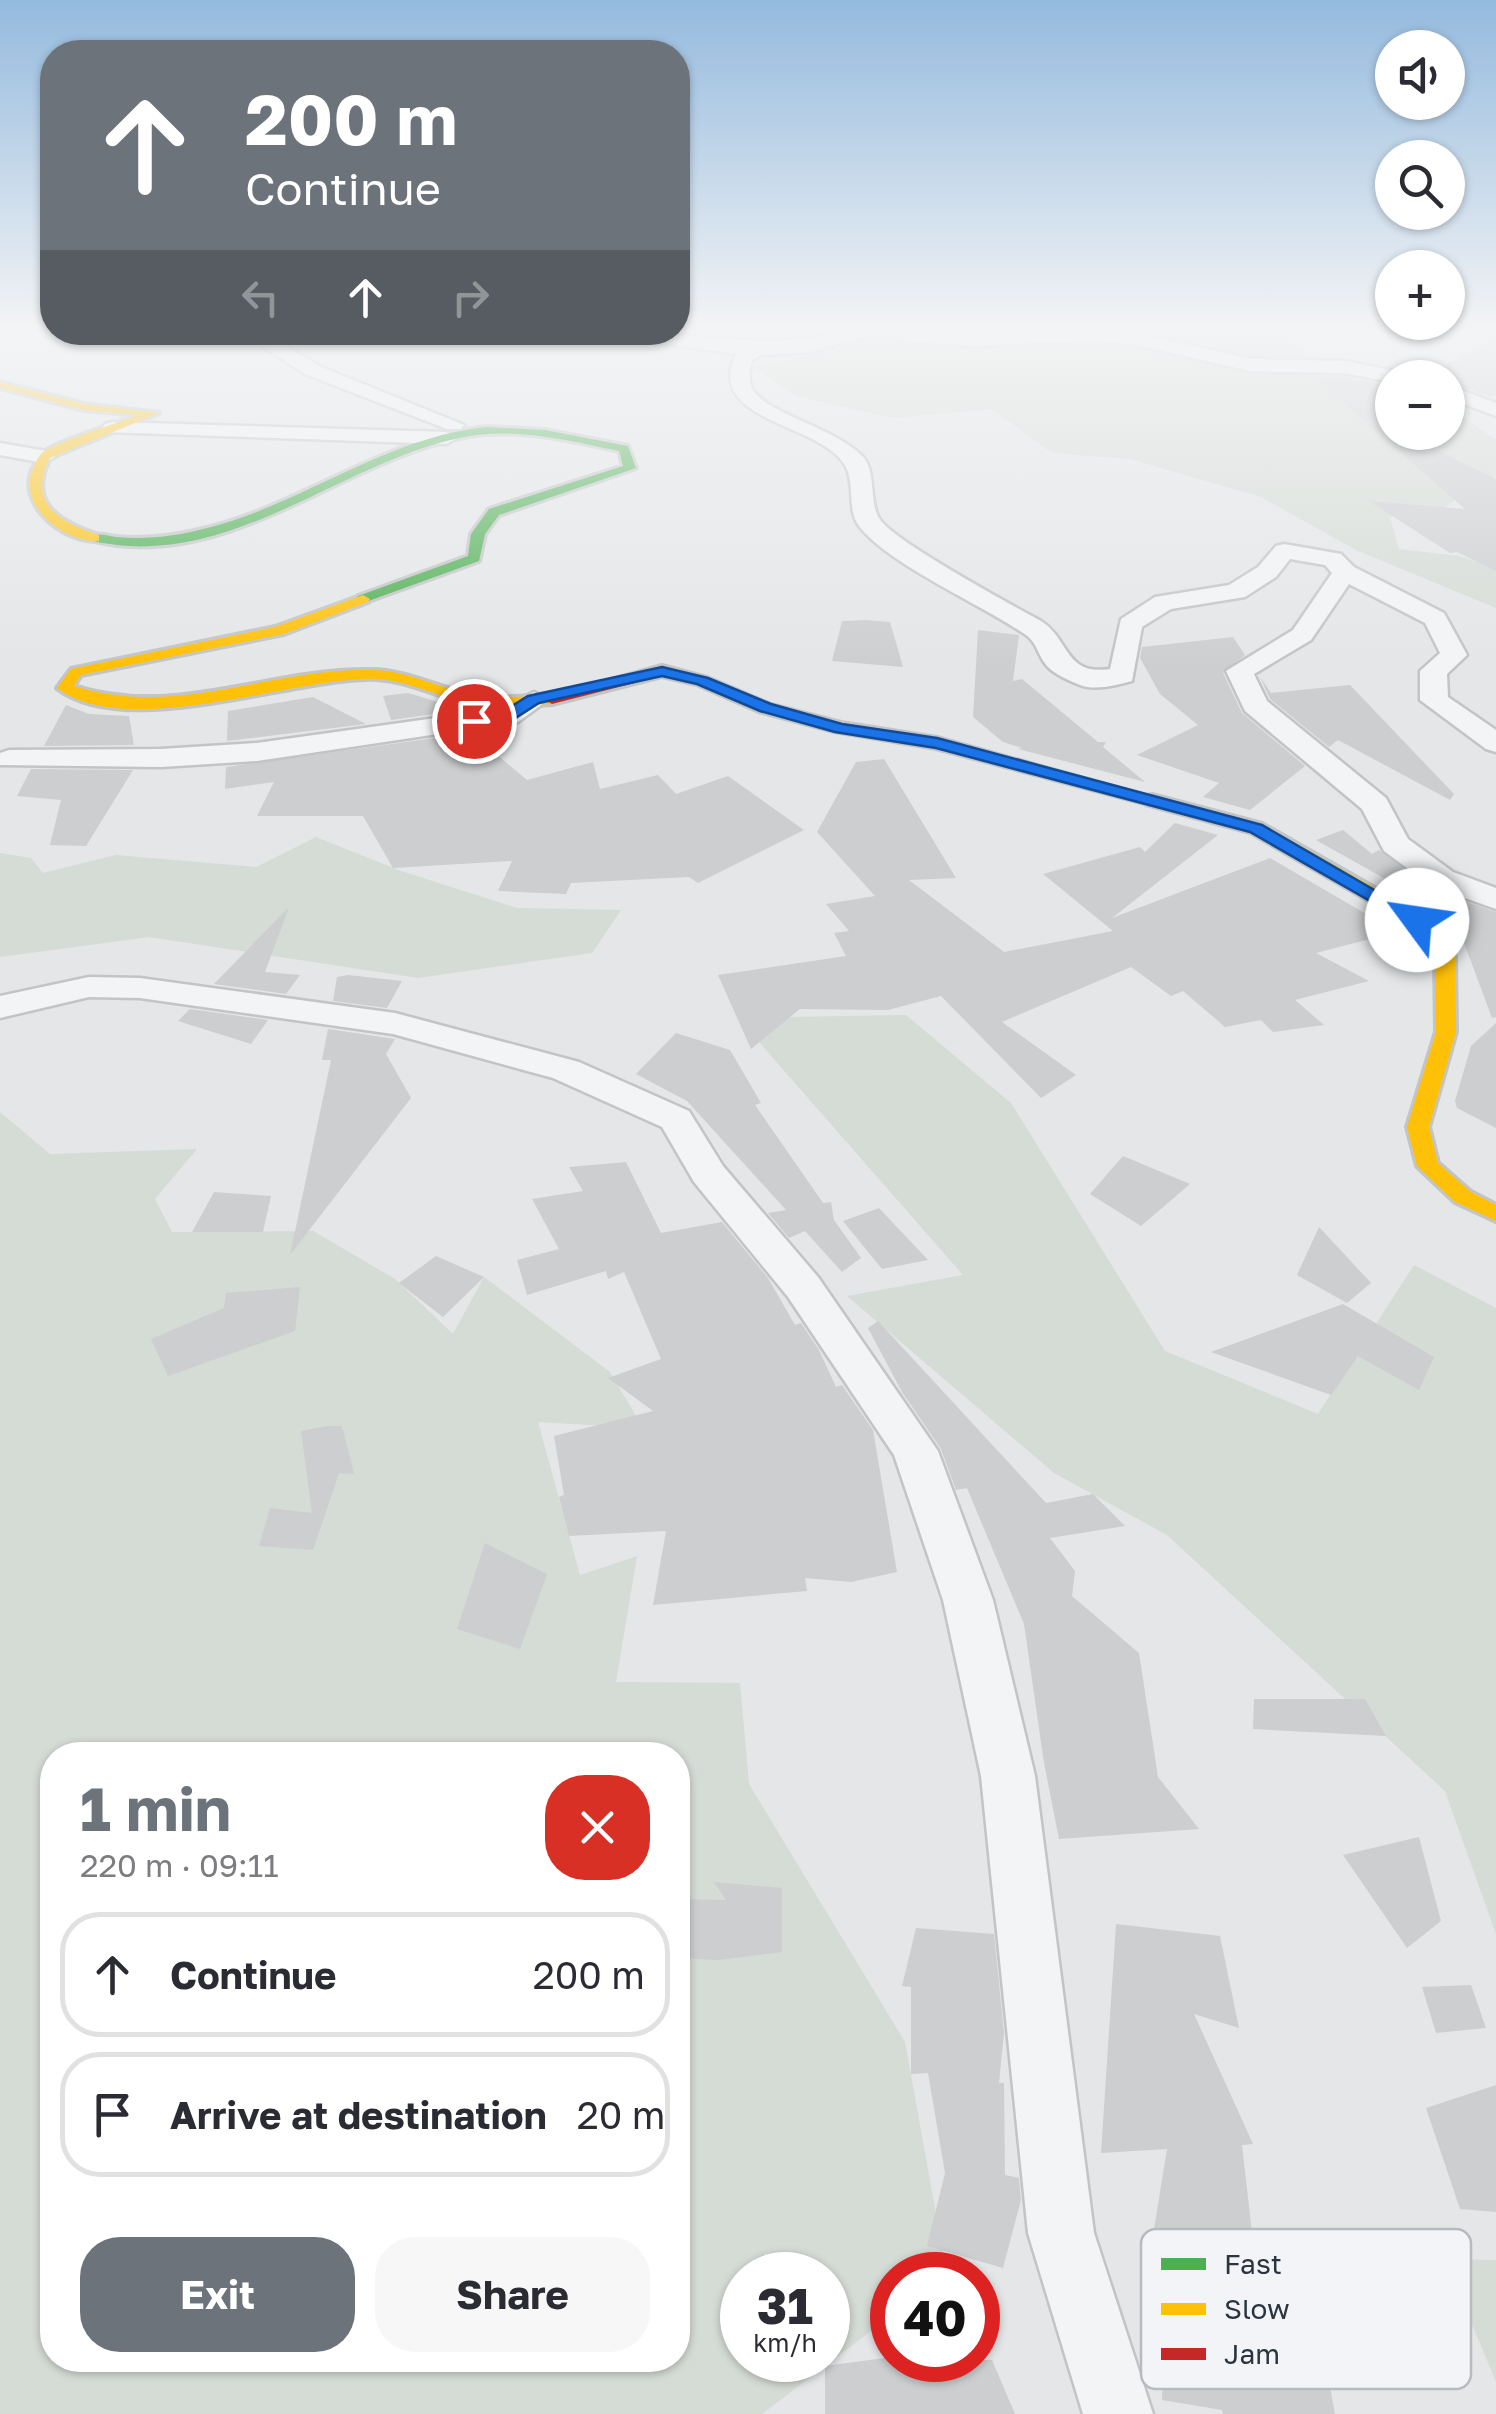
<!DOCTYPE html>
<html lang="en">
<head>
<meta charset="utf-8">
<style>
	:root { --surface:#fff; --page:#f7f7f7; --text:#2b2b33; --muted:#7c7c81; --line:#e1e1e2; --accent:#6c737a }
	body { margin:0; font-family:"Golos Text",sans-serif; background:var(--page); color:var(--text); height:100vh; display:flex; flex-direction:column; font-size:38px; white-space:nowrap }
	* { box-sizing:border-box; margin:0 }
	p { font-size:32px; color:var(--muted) }
	.icon { flex:none; width:55px; height:55px; fill:none; stroke:currentColor; stroke-width:2; stroke-linecap:round; stroke-linejoin:round }
	.map { position:relative; flex:1; overflow:hidden }
	.drawer { position:absolute; left:40px; top:1742px; width:650px; height:630px; display:flex; flex-direction:column; background:var(--surface); border-radius:40px; box-shadow:0 2px 8px #0004 }
	.drawer>* { flex:none }
	.top-card { position:absolute; left:40px; top:40px; width:650px; height:305px; border-radius:40px; box-shadow:0 2px 8px #0004; background:#6c737a; color:#fff; overflow:hidden }
	.tools { position:absolute; left:1375px; top:30px; display:grid; gap:20px }
	.tools a { display:grid; place-items:center; width:90px; height:90px; border-radius:50%; background:var(--surface); box-shadow:0 2px 8px #0004; font-size:50px }
	.speed { position:absolute; left:720px; top:2252px; display:flex; gap:20px; font-size:50px; font-weight:700; text-align:center }
	.speed>* { display:grid; place-content:center; width:130px; height:130px; border-radius:50%; background:var(--surface); box-shadow:0 2px 8px #0004; line-height:1 }
	.speed small { font-size:25px; font-weight:400 }
	.speed .limit { border:15px solid #d22; background:#fff; color:#111 }
	.pin { position:absolute; display:grid; place-items:center; width:85px; height:85px; color:#fff; margin:-42px; border:5px solid #fff; border-radius:50%; box-shadow:0 2px 10px #0007 }
	.me { position:absolute; width:110px; margin:-55px; rotate:301deg; stroke-linejoin:round; filter:drop-shadow(0 0 8px #0008) }
	.turn { display:flex; align-items:center; gap:35px; height:210px; padding:0 40px; font-size:45px }
	.turn .icon { width:130px; height:130px; stroke-width:2.5 }
	.turn b { display:block; font-size:70px; line-height:85px }
	.lanes { display:flex; align-items:center; height:95px; padding:0 40px; background:#0003; justify-content:center; gap:50px; direction:ltr }
	.lanes .off { opacity:.35 }
	.round { display:grid; place-items:center; flex:none; width:105px; height:105px; border-radius:40px; background:var(--page) }
	.headline { display:flex; align-items:center; justify-content:space-between; height:170px; padding:0 40px }
	h1 { font-size:60px; font-weight:700; line-height:75px; color:var(--accent) }
	.primary-button { display:flex; gap:20px; margin-top:auto; padding:20px 40px }
	.primary-button a { flex:1; height:115px; border-radius:40px; background:var(--accent); color:#fff; font-size:40px; font-weight:700; line-height:115px; text-align:center }
	.primary-button a+a { background:var(--page); color:var(--text) }
	ul { padding:0; list-style:none }
	li { display:flex; align-items:center; gap:30px; height:125px; margin:0 20px 15px; padding:0 20px; border:5px solid var(--line); border-radius:40px }
	li div { flex:1 }
	li b { display:block; font-size:38px }
	li em { font-style:normal }
	.map>svg:first-child { display:block }
</style>
</head>
<body>
<div class="map">
<svg width="1496" height="2414" viewBox="0 0 1496 2414">
	<rect width="100%" height="100%" fill="#e4e6e8"/>
	<g fill="#d5dbd5" fill-rule="evenodd">
		<path d="M 1018,328 L 1276,328 L 1319,367 L 1392,390 L 1392,432 L 1448,432 L 1448,408 L 1451,409 L 1496,440 L 1496,477 L 1476,483 L 1442,510 L 1390,517 L 1399,549 L 1459,556 L 1496,568 L 1496,608 L 1358,551 L 1261,497 L 1130,459 L 1052,453 L 992,409 L 892,418 L 797,396 L 754,367 L 859,343 Z"/>
		<path d="M 316,837 L 401,871 L 517,908 L 621,910 L 592,953 L 418,978 L 149,937 L 0,957 L 0,853 L 31,858 L 43,873 L 116,855 L 256,867 Z"/>
		<path d="M 906,1015 L 1011,1103 L 1165,1351 L 1318,1414 L 1414,1265 L 1496,1308 L 1496,1934 L 1445,1791 L 1167,1535 L 1054,1473 L 847,1296 L 963,1275 L 738,1018 Z"/>
		<path d="M 0,1112 L 50,1154 L 197,1149 L 155,1199 L 172,1232 L 313,1231 L 395,1279 L 453,1334 L 484,1277 L 610,1372 L 643,1428 L 538,1422 L 580,1575 L 637,1556 L 616,1682 L 740,1683 L 749,1784 L 905,2042 L 947,2275 L 892,2275 L 892,2315 L 762,2414 L 0,2414 ZM 52,1755 L 678,1755 L 678,2360 L 52,2360 ZM 742,2275 L 828,2275 L 828,2360 L 742,2360 Z"/>
		<path d="M 1445,2259 L 1496,2260 L 1496,2382 Z"/>
	</g>
	<g fill="#ccced0">
		<path d="M 1496,339 L 1496,395 L 1491,397 L 1448,382 L 1448,378 L 1418,378 L 1415,372 L 1425,375 Z"/>
		<path d="M 1314,377 L 1344,377 L 1392,385 L 1392,432 L 1400,432 L 1496,479 L 1496,571 L 1457,552 L 1450,553 L 1369,501 L 1465,509 Z"/>
		<path d="M 866,620 L 890,622 L 903,667 L 832,661 L 842,621 Z"/>
		<path d="M 978,630 L 1019,635 L 1013,681 L 1022,679 L 1098,742 L 1106,742 L 1103,747 L 1145,782 L 1018,749 L 1022,748 L 1003,742 L 973,717 Z"/>
		<path d="M 1233,637 L 1245,655 L 1223,673 L 1242,713 L 1305,766 L 1250,810 L 1203,797 L 1219,783 L 1137,755 L 1198,725 L 1160,694 L 1140,658 L 1142,647 Z"/>
		<path d="M 1260,677 L 1271,693 L 1350,685 L 1454,794 L 1450,800 L 1338,740 L 1329,747 L 1270,699 Z"/>
		<path d="M 408,693 L 445,704 L 449,712 L 391,720 L 383,696 Z"/>
		<path d="M 313,697 L 366,724 L 227,741 L 228,711 Z"/>
		<path d="M 66,705 L 89,714 L 129,716 L 134,745 L 44,746 Z"/>
		<path d="M 471,733 L 527,780 L 593,762 L 600,789 L 658,775 L 676,794 L 728,776 L 804,830 L 698,883 L 689,877 L 571,883 L 566,894 L 498,891 L 512,861 L 393,868 L 363,816 L 257,816 L 274,782 L 225,789 L 226,767 Z"/>
		<path d="M 884,759 L 956,878 L 909,880 L 1004,952 L 1113,931 L 1043,874 L 1140,847 L 1145,852 L 1175,823 L 1218,835 L 1112,918 L 1270,858 L 1397,932 L 1316,953 L 1369,981 L 1295,1000 L 1324,1025 L 1273,1032 L 1261,1020 L 1225,1027 L 1183,991 L 1171,996 L 1131,967 L 1002,1022 L 1076,1075 L 1041,1098 L 941,996 L 888,1010 L 800,1009 L 751,1049 L 718,975 L 846,956 L 834,933 L 849,931 L 826,904 L 875,896 L 817,832 L 856,762 Z"/>
		<path d="M 31,769 L 133,770 L 86,846 L 50,845 L 61,800 L 17,796 Z"/>
		<path d="M 1343,830 L 1372,854 L 1379,850 L 1429,889 L 1496,912 L 1496,1017 L 1492,1018 L 1454,916 L 1444,919 L 1435,907 L 1316,840 Z"/>
		<path d="M 289,907 L 265,972 L 300,975 L 286,994 L 214,984 Z"/>
		<path d="M 348,975 L 402,981 L 387,1008 L 333,1001 L 337,977 Z"/>
		<path d="M 190,1009 L 268,1020 L 251,1044 L 178,1021 Z"/>
		<path d="M 1496,1023 L 1496,1128 L 1457,1108 L 1455,1101 L 1471,1046 Z"/>
		<path d="M 328,1029 L 395,1039 L 386,1054 L 411,1098 L 290,1255 L 331,1060 L 322,1060 Z"/>
		<path d="M 676,1033 L 730,1050 L 761,1103 L 755,1105 L 823,1203 L 831,1202 L 834,1220 L 861,1258 L 842,1272 L 805,1231 L 789,1238 L 768,1213 L 786,1210 L 687,1101 L 636,1074 Z"/>
		<path d="M 1123,1156 L 1190,1184 L 1141,1226 L 1090,1194 Z"/>
		<path d="M 626,1162 L 661,1233 L 722,1222 L 768,1278 L 795,1325 L 801,1323 L 819,1350 L 836,1387 L 842,1385 L 873,1430 L 897,1572 L 851,1582 L 805,1578 L 807,1591 L 653,1605 L 666,1531 L 569,1536 L 559,1497 L 564,1495 L 554,1436 L 653,1411 L 608,1378 L 661,1359 L 624,1272 L 608,1279 L 606,1271 L 527,1295 L 517,1260 L 559,1249 L 532,1199 L 583,1191 L 569,1167 Z"/>
		<path d="M 214,1192 L 271,1196 L 263,1232 L 192,1232 Z"/>
		<path d="M 879,1208 L 928,1260 L 882,1269 L 843,1221 Z"/>
		<path d="M 1319,1227 L 1371,1283 L 1347,1303 L 1297,1275 Z"/>
		<path d="M 436,1256 L 484,1277 L 443,1317 L 399,1283 Z"/>
		<path d="M 300,1287 L 295,1331 L 168,1376 L 151,1339 L 224,1308 L 226,1293 Z"/>
		<path d="M 1343,1304 L 1434,1357 L 1419,1390 L 1358,1356 L 1331,1395 L 1211,1352 Z"/>
		<path d="M 878,1321 L 1046,1503 L 1093,1494 L 1125,1526 L 1050,1538 L 1075,1571 L 1072,1596 L 1139,1653 L 1158,1777 L 1199,1829 L 1059,1839 L 1044,1763 L 1024,1624 L 967,1488 L 956,1490 L 941,1449 L 902,1392 L 868,1328 Z"/>
		<path d="M 327,1426 L 342,1426 L 354,1474 L 339,1473 L 313,1550 L 259,1546 L 270,1508 L 312,1513 L 301,1431 Z"/>
		<path d="M 485,1543 L 547,1574 L 520,1649 L 457,1629 Z"/>
		<path d="M 1254,1699 L 1365,1699 L 1386,1736 L 1253,1729 Z"/>
		<path d="M 1419,1837 L 1441,1921 L 1407,1948 L 1343,1855 Z"/>
		<path d="M 714,1882 L 782,1888 L 782,1952 L 718,1960 L 678,1958 L 678,1899 L 726,1900 Z"/>
		<path d="M 1116,1924 L 1220,1936 L 1239,2028 L 1194,2014 L 1253,2144 L 1242,2145 L 1260,2303 L 1326,2364 L 1335,2414 L 1223,2414 L 1222,2410 L 1162,2400 L 1164,2344 L 1214,2347 L 1205,2280 L 1148,2266 L 1167,2149 L 1101,2153 Z"/>
		<path d="M 916,1928 L 994,1934 L 1004,2033 L 999,2083 L 1004,2083 L 1005,2175 L 1019,2178 L 1021,2200 L 1003,2268 L 927,2246 L 945,2173 L 928,2073 L 911,2074 L 911,1987 L 902,1986 Z"/>
		<path d="M 1471,1985 L 1486,2028 L 1436,2033 L 1422,1987 Z"/>
		<path d="M 1496,2085 L 1496,2212 L 1460,2209 L 1426,2108 Z"/>
		<path d="M 892,2357 L 892,2360 L 992,2360 L 1015,2414 L 825,2414 L 825,2366 Z"/>
	</g>
	<g fill="none" stroke-linecap="round" stroke-linejoin="round">
		<g stroke="#c2c4c6" stroke-width="5">
			<g id="street">
				<path d="M 857,328 L 974,334 L 1091,328 L 1137,333 L 1250,359 L 1344,361 L 1412,374 L 1414,378 L 1392,378 L 1392,382 L 1344,373 L 1250,371 L 1137,345 L 1091,340 L 974,346 L 907,341 L 880,333 L 810,352 L 761,355 L 752,360 C 750,370 747,380 753,390 C 769,415 837,428 864,458 C 876,473 869,501 879,518 C 891,540 1012,605 1041,621 C 1070,639 1064,676 1110,669 L 1121,619 L 1155,597 L 1229,585 L 1258,567 L 1276,546 L 1284,544 L 1341,554 L 1354,567 L 1444,613 L 1467,655 L 1447,674 L 1448,697 L 1496,730 L 1496,752 L 1486,749 L 1420,700 L 1420,671 L 1440,653 L 1425,623 L 1349,584 L 1311,640 L 1254,674 L 1267,701 L 1386,798 L 1408,839 L 1453,872 L 1496,888 L 1496,909 L 1431,886 L 1384,851 L 1362,809 L 1245,711 L 1226,671 L 1293,630 L 1332,573 L 1325,565 L 1290,559 L 1276,577 L 1245,597 L 1171,609 L 1142,627 L 1132,681 C 1117,685 1095,691 1080,685 C 1070,681 1054,674 1047,666 C 1038,656 1037,642 1026,635 C 983,605 889,565 859,526 C 847,511 855,484 846,467 C 823,422 703,423 736,354 L 623,338 L 614,332 C 698,332 775,354 857,328 Z"/>
				<path d="M 240,332 L 263,332 L 319,366 L 464,425 L 461,429 L 447,429 L 305,374 Z"/>
				<path d="M 1448,385 L 1496,403 L 1496,416 L 1448,398 Z"/>
				<path d="M 112,422 L 446,432 L 457,438 L 446,444 L 105,432 L 102,428 L 105,424 Z"/>
				<path d="M 0,443 L 52,452 L 55,457 L 44,463 L 0,455 Z"/>
				<path d="M 534,692 L 548,700 L 518,722 L 257,761 L 161,767 L 0,765 L 0,753 L 9,750 L 161,749 L 257,743 L 500,709 Z"/>
				<path d="M 89,977 L 140,978 L 395,1013 L 579,1062 L 689,1111 L 723,1166 L 818,1277 L 938,1451 L 993,1600 L 1035,1776 L 1094,2233 L 1153,2414 L 1083,2414 L 1028,2233 L 981,1776 L 943,1600 L 894,1455 L 788,1297 L 694,1182 L 662,1127 L 553,1078 L 393,1034 L 140,998 L 89,997 L 0,1018 L 0,996 Z"/>
			</g>
		</g>
		<g stroke="#c2c4c6" stroke-width="6">
			<path id="fast" d="M 486,427 L 545,430 L 628,446 L 636,468 L 499,515 L 485,534 L 479,561 L 363,603 L 356,599 L 358,596 L 468,556 L 471,534 L 489,509 L 623,466 L 619,451 C 567,440 511,426 459,438 C 343,463 241,559 116,545 C 106,543 96,543 87,538 C 96,532 105,535 116,537 C 147,540 177,536 207,528 C 303,504 386,437 486,427 Z"/>
		</g>
		<g stroke="#c2c4c6" stroke-width="6">
			<g id="slow">
				<path d="M 0,382 L 84,404 L 159,413 L 50,458 C 27,502 58,522 99,535 L 99,541 C 63,543 14,503 34,466 C 36,463 39,455 42,453 C 57,441 116,424 138,415 L 84,410 L 0,388 Z"/>
				<path d="M 363,595 L 370,599 L 368,602 L 284,634 L 81,675 L 74,686 C 176,719 269,668 371,670 C 407,670 440,689 475,695 C 501,700 526,696 552,694 L 560,699 L 552,704 C 527,705 501,709 476,705 C 438,698 403,677 365,679 C 284,681 125,740 57,688 L 71,669 L 275,627 Z"/>
				<path d="M 1152,795 L 1262,824 L 1424,916 L 1455,956 L 1456,1032 L 1429,1127 L 1438,1163 L 1471,1192 L 1496,1205 L 1496,1221 L 1455,1202 L 1417,1166 L 1407,1127 L 1436,1032 L 1435,956 L 1410,924 L 1250,832 L 1146,804 L 1146,796 Z"/>
			</g>
		</g>
		<g stroke="#c2c4c6" stroke-width="6">
			<path id="jam" d="M 662,666 L 707,678 L 771,705 L 841,723 L 937,738 L 1160,800 L 1152,805 L 936,748 L 834,731 L 759,711 L 697,684 L 662,676 L 552,704 L 544,699 Z"/>
		</g>
		<use href="#street" fill="#f3f4f5" fill-rule="evenodd"/>
		<use href="#fast" fill="#4caf50" fill-rule="evenodd"/>
		<use href="#slow" fill="#ffc107" fill-rule="evenodd"/>
		<use href="#jam" fill="#c62828" fill-rule="evenodd"/>
	</g>
	<linearGradient id="sky" x2="0" y2="1"><stop stop-color="#94bade"/><stop offset="0.49" stop-color="#f3f4f5"/><stop offset="1" stop-color="#f3f4f5" stop-opacity="0"/></linearGradient>
	<rect width="1496" height="666" fill="url(#sky)"/>
	<path fill="#1a73e8" stroke="#114b97" stroke-width="2.5" d="M 662,667 L 708,678 L 771,704 L 842,724 L 937,738 L 1262,825 L 1426,920 L 1424,924 L 1410,924 L 1250,832 L 936,748 L 835,732 L 760,711 L 697,684 L 662,676 L 539,703 L 514,719 L 474,726 L 466,721 L 504,711 L 528,696 Z"/>
	<rect x="1141" y="2229" width="330" height="160" rx="15" fill="#f2f4f7" stroke="#b7bbc0" stroke-width="2.5"/>
	<rect x="1161" y="2258" width="45" height="12" fill="#4caf50"/>
	<rect x="1161" y="2303" width="45" height="12" fill="#ffc107"/>
	<rect x="1161" y="2348" width="45" height="12" fill="#c62828"/>
	<g font-size="28" fill="#2c353f">
		<text x="1224" y="2274">Fast</text>
		<text x="1224" y="2319">Slow</text>
		<text x="1224" y="2364">Jam</text>
	</g>
</svg>
<div class="tools">
<a><svg class="icon" aria-label="sound" viewBox="0 0 24 24"><path d="M4 9h4l5-4v14l-5-4H4zM17 9q2 3 0 6"/></svg></a>
<a><svg class="icon" aria-label="search" viewBox="0 0 24 24"><circle cx="10" cy="10" r="6"/><path d="M15 15l6 6"/></svg></a>
<a>+</a>
<a>−</a>
</div>
<div class="speed"><div>31<small>km/h</small></div><div class="limit">40</div></div>
<div class="pin" style="left:474px;top:721px;background:#d93025"><svg class="icon" aria-label="arrive" viewBox="0 0 24 24"><path d="M6 21V4h12l-3 4 3 4H6"/></svg></div>
<svg class="me" style="left:1417px;top:920px" viewBox="-20 -20 40 40"><circle r="19" fill="#fff"/><path d="M0-13L10 11 0 6-10 11z" fill="#1a73e8"/></svg>
<div class="top-card">
<div class="turn"><svg class="icon" aria-label="ahead" viewBox="0 0 24 24"><path d="M12 20V5M6 11l6-6 6 6"/></svg><div><b>200 m</b>Continue</div></div>
<div class="lanes"><svg class="icon off" aria-label="left" viewBox="0 0 24 24"><path d="M17 20v-9H6M10 6l-5 5 5 5"/></svg><svg class="icon" aria-label="ahead" viewBox="0 0 24 24"><path d="M12 20V5M6 11l6-6 6 6"/></svg><svg class="icon off" aria-label="right" viewBox="0 0 24 24"><path d="M7 20v-9h11M14 6l5 5-5 5"/></svg></div>
</div>
<section class="drawer">
<div class="headline"><div><h1>1 min</h1><p>220 m · 09:11</p></div><a class="round" style="background:#d93025;color:#fff"><svg class="icon" aria-label="close" viewBox="0 0 24 24"><path d="M6 6l12 12M18 6L6 18"/></svg></a></div>
<ul>
<li><svg class="icon" aria-label="ahead" viewBox="0 0 24 24"><path d="M12 20V5M6 11l6-6 6 6"/></svg><div><b>Continue</b></div><em>200 m</em></li>
<li><svg class="icon" aria-label="arrive" viewBox="0 0 24 24"><path d="M6 21V4h12l-3 4 3 4H6"/></svg><div><b>Arrive at destination</b></div><em>20 m</em></li>
</ul>
<div class="primary-button"><a>Exit</a><a>Share</a></div>
</section>
</div>
</body>
</html>
